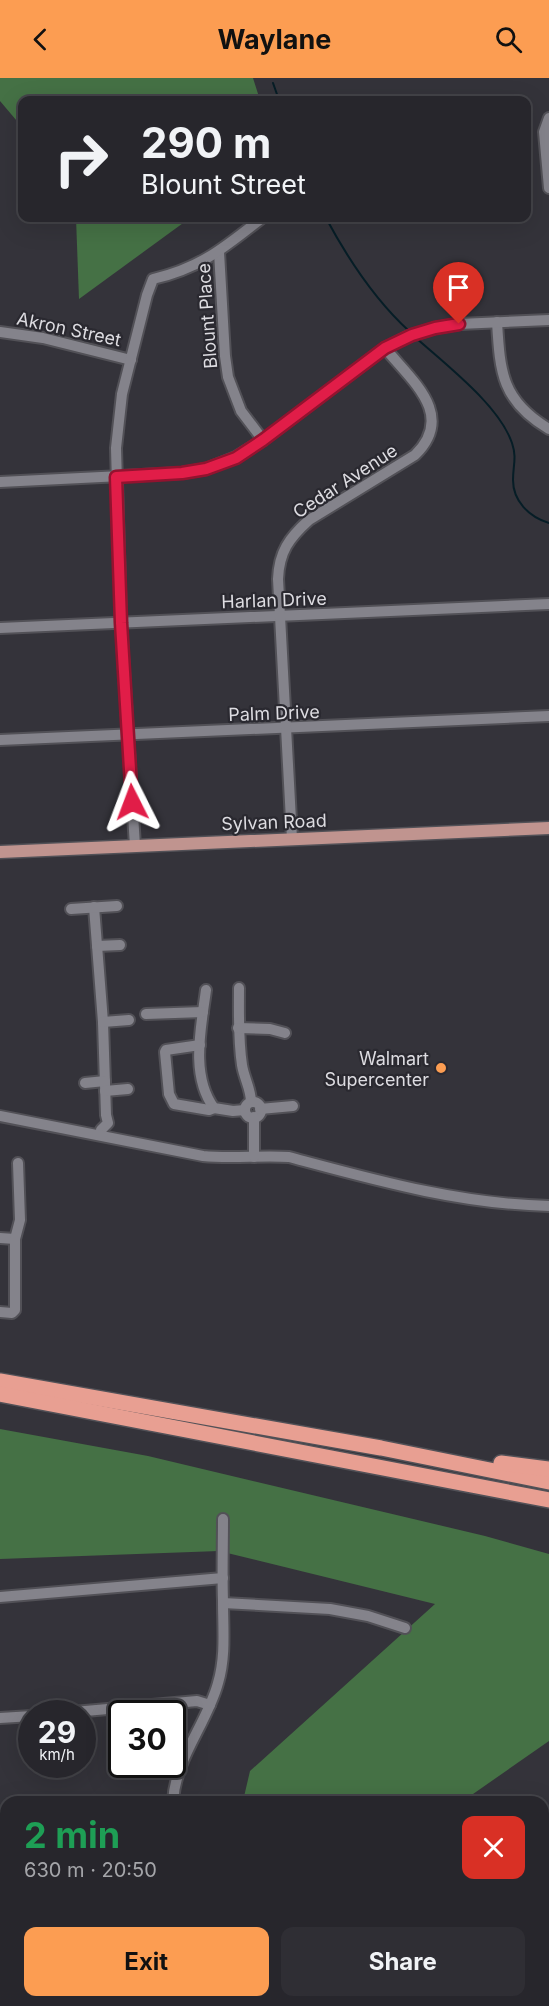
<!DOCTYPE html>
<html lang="en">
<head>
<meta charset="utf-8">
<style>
	:root { --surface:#27262c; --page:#2f2e34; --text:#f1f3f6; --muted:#a4a5a9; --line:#434348; --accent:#fc9d52 }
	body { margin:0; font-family:Inter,sans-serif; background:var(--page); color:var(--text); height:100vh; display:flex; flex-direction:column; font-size:22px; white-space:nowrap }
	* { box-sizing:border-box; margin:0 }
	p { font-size:20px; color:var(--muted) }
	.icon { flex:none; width:33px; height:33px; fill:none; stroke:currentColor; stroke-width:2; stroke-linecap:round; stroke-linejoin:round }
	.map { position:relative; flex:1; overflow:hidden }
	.panel { position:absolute; left:0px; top:1718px; width:549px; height:212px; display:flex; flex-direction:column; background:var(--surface); border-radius:18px 18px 0 0; box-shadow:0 6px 24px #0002,0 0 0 2px var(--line) }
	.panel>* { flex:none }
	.hud { position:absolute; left:18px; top:18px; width:513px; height:126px; border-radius:12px; box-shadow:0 6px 24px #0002,0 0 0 2px var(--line); background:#27262c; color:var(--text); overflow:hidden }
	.speed { position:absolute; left:18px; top:1622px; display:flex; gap:12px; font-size:30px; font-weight:700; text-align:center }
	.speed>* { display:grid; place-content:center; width:78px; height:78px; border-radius:50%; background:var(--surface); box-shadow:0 6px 24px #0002,0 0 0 2px var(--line); line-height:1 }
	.speed small { font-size:15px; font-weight:400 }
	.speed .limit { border:3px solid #111; border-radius:9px; background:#fff; color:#111 }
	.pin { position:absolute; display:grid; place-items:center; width:51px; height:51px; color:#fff; margin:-62px -26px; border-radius:50% 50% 50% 0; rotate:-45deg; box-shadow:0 0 6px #0007 }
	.pin .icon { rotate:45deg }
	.me { position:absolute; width:66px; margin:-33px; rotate:357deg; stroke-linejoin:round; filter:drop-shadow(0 0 4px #0008) }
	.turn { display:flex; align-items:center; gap:21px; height:126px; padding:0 24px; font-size:27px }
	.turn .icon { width:78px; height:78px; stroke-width:2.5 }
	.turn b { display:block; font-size:42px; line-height:51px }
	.round { display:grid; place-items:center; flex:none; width:63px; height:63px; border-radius:12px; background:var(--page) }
	.head { display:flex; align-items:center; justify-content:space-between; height:102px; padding:0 24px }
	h1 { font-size:36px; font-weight:700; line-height:45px; color:#1e9e55 }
	.primary-button { display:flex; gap:12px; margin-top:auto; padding:12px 24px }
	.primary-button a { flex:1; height:69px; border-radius:12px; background:var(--accent); color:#111; font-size:24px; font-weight:700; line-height:69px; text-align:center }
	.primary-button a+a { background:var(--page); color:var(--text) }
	header { display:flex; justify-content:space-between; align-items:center; height:78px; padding:0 24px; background:var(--accent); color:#111; font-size:27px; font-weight:700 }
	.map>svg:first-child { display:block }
</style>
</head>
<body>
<header><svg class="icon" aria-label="back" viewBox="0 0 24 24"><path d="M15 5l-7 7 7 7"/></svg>Waylane<svg class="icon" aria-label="search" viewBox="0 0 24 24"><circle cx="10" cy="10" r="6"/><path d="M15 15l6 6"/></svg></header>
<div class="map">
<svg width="549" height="1928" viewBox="0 0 549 1928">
	<rect width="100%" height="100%" fill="#34333a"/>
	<path fill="#376237" d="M 194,1923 L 499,1923 L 499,1928 L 189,1928 L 188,1925 Z"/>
	<g fill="#457145">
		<path d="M 0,0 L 253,0 L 260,22 L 22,22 L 22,49 L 0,23 Z"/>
		<path d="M 76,140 L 190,140 L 79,221 Z"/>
		<path d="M 0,1351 L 148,1378 L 485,1458 L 549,1476 L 549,1663 L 463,1723 L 243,1723 L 250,1693 L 435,1526 L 219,1473 L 0,1481 Z"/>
	</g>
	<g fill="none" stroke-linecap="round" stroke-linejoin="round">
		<g stroke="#061d26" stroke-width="2">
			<path d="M 273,5 L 279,22"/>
			<path d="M 326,140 C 348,181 374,221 409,253"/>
			<path d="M 415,259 C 445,286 499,327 512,365 C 517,380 513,387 513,402 C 513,423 529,439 549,445"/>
		</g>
		<g stroke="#525157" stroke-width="14">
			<g id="minor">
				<path d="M 549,40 L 544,54 L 549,110"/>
				<path d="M 219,174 L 225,278 L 228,299 L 241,333 L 263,362"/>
				<path d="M 497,244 C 500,295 502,323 549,351"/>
				<path d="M 0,254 L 43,260 L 131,282"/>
				<path d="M 0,404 L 182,395 L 206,391 L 236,379 L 263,362 L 385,270 L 409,258 L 435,250 L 459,246 L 549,242"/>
				<path d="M 0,550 L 549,526"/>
				<path d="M 0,662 L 549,638"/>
				<path d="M 292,761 L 278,501 C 279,474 289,460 309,442 L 415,377 C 456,337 412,303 385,270"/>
				<path d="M 135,768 L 121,545 L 116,370 L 122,316 L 147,217 L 153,201 C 201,190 225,169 262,140"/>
				<path d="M 94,829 L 103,944 L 106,1037 L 108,1045 L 101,1052"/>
				<path d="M 71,831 L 117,828"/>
				<path d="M 97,868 L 120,867"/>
				<path d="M 239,910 C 239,936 238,961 242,987 C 244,1000 251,1011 251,1024"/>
				<path d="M 206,912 C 201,950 190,997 214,1030 L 233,1033 L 245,1032"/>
				<path d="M 146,936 L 203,934"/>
				<path d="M 103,944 L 129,942"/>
				<path d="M 238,950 L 270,951 L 285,955"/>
				<path d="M 200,967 L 166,972 L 165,974 L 169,1016 L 174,1026 L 209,1032 L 214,1030"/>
				<path d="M 85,1005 L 105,1003"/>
				<path d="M 105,1013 L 128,1011"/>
				<circle cx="253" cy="1032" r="8"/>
				<path d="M 260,1031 L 293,1028"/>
				<path d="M 0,1038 L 203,1078 C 232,1081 260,1077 289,1079 C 375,1102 459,1126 549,1128"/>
				<path d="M 254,1039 L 254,1079"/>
				<path d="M 0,1160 L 15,1161"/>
				<path d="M 0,1234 L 12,1235 L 15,1232 L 15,1161 L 20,1142 L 18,1085"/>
				<path d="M 0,1519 L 223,1500"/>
				<path d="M 223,1525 L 330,1531 L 368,1538 L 405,1550"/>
				<path d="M 63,1635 L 197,1623 L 210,1627"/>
				<path d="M 0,1640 L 32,1638"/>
				<path d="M 173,1724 C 175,1680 207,1646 218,1605 C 226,1578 223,1551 223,1523 C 222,1496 223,1468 223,1441"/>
				<path d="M 5,1928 L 6,1907"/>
				<path d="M 156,1928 L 173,1923"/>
			</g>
		</g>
		<g stroke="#525157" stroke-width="15">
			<g id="major">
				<path d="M 0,774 L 549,750"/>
				<path d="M 543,1852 L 549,1853"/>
				<path d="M 0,1857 L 6,1857"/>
			</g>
		</g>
		<g stroke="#525157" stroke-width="18">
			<g id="highway">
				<path d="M 0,1303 L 381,1370 L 549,1404"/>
				<path d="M 0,1316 L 549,1422"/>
				<path d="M 501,1385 L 549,1391"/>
			</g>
		</g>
		<use href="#minor" stroke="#84838b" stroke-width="10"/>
		<use href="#major" stroke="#c0948f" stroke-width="12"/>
		<use href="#highway" stroke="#e89f92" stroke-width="15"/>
	</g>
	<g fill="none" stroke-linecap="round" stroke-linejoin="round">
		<g stroke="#92132f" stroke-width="15">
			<path id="route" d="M 132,724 L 121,545 L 116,399 L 182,395 L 206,391 L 236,380 L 263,362 L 385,270 L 412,257 L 435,250 L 459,246"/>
		</g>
		<use href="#route" stroke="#e11d48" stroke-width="10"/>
	</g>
	<circle fill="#fc9d52" stroke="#2a2930" stroke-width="2" cx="441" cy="990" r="6"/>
	<g text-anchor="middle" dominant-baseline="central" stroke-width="4.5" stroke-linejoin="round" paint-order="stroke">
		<g font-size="18" fill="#dddce1" stroke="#2a2930">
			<text transform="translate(207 238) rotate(-94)">Blount Place</text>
			<text transform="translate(69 251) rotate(12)">Akron Street</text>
			<text transform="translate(345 403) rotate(-33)">Cedar Avenue</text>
			<text transform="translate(274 522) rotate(-2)">Harlan Drive</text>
			<text transform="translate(274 635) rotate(-2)">Palm Drive</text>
			<text transform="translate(274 744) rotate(-2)">Sylvan Road</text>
		</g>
		<g font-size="18" fill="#dddce1" stroke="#2a2930" text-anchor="end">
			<text x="429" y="980">Walmart<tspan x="429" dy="21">Supercenter</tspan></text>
		</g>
	</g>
</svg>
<div class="speed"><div>29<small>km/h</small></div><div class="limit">30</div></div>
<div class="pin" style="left:459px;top:246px;background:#d93025"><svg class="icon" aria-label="arrive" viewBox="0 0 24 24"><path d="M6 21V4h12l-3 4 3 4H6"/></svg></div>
<svg class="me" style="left:132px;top:724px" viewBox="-20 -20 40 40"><path d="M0-17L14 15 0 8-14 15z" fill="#e11d48" stroke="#fff" stroke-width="4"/></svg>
<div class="hud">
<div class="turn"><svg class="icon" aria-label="right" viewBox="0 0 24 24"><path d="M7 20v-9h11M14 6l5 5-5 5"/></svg><div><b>290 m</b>Blount Street</div></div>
</div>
<section class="panel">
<div class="head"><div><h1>2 min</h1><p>630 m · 20:50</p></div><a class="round" style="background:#d93025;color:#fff"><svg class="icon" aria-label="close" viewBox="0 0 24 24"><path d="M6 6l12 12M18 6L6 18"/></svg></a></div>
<div class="primary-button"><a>Exit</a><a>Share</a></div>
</section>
</div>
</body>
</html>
